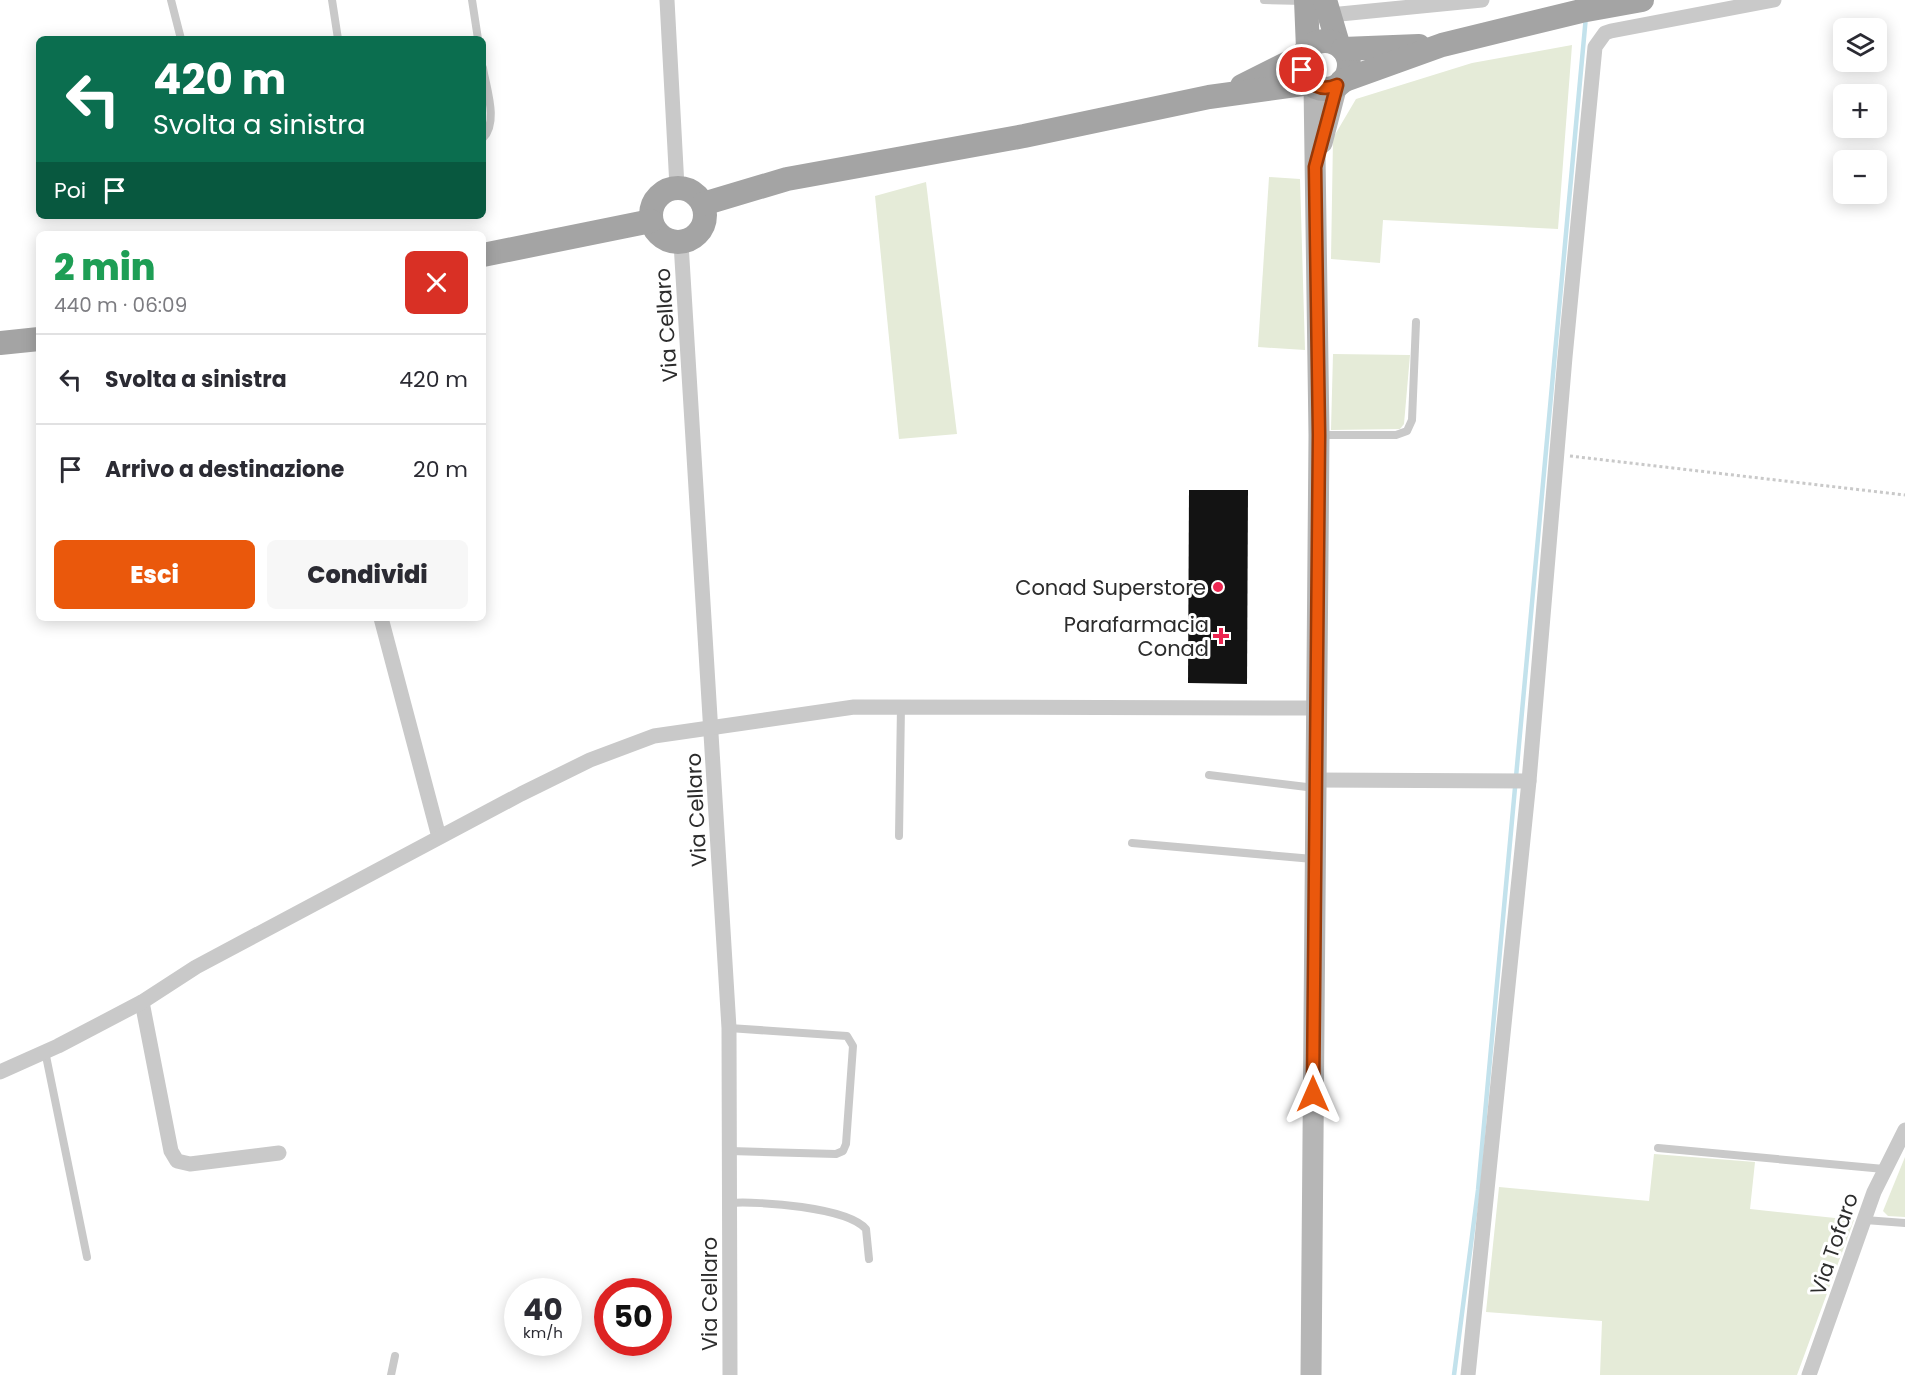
<!DOCTYPE html>
<html lang="it">
<head>
<meta charset="utf-8">
<style>
	:root { --surface:#fff; --page:#f7f7f7; --text:#2b2b33; --muted:#7c7c81; --line:#e1e1e2; --accent:#ea580c }
	body { margin:0; font-family:Poppins,sans-serif; background:var(--page); color:var(--text); height:100vh; display:flex; flex-direction:column; font-size:22px; white-space:nowrap }
	* { box-sizing:border-box; margin:0 }
	p { font-size:20px; color:var(--muted) }
	.icon { flex:none; width:33px; height:33px; fill:none; stroke:currentColor; stroke-width:2; stroke-linecap:round; stroke-linejoin:round }
	.map { position:relative; flex:1; overflow:hidden }
	.panel { position:absolute; left:36px; top:231px; width:450px; height:390px; display:flex; flex-direction:column; background:var(--surface); border-radius:9px; box-shadow:0 3px 15px #0003 }
	.panel>* { flex:none }
	.guide { position:absolute; left:36px; top:36px; width:450px; height:183px; border-radius:9px; box-shadow:0 3px 15px #0003; background:#0b6e4f; color:#fff; overflow:hidden }
	.fabs { position:absolute; left:1833px; top:18px; display:grid; gap:12px }
	.fabs a { display:grid; place-items:center; width:54px; height:54px; border-radius:9px; background:var(--surface); box-shadow:0 3px 15px #0003; font-size:30px }
	.speed { position:absolute; left:504px; top:1278px; display:flex; gap:12px; font-size:30px; font-weight:700; text-align:center }
	.speed>* { display:grid; place-content:center; width:78px; height:78px; border-radius:50%; background:var(--surface); box-shadow:0 3px 15px #0003; line-height:1 }
	.speed small { font-size:15px; font-weight:400 }
	.speed .limit { border:9px solid #d22; background:#fff; color:#111 }
	.pin { position:absolute; display:grid; place-items:center; width:51px; height:51px; color:#fff; margin:-26px; border:3px solid #fff; border-radius:50%; box-shadow:0 2px 6px #0007 }
	.me { position:absolute; width:66px; margin:-33px; rotate:0deg; stroke-linejoin:round; filter:drop-shadow(0 0 4px #0008) }
	.turn { display:flex; align-items:center; gap:21px; height:126px; padding:0 18px; font-size:27px }
	.turn .icon { width:78px; height:78px; stroke-width:2.5 }
	.turn b { display:block; font-size:42px; line-height:51px }
	.then { display:flex; align-items:center; height:57px; padding:0 18px; background:#0003; gap:12px; font-size:22px }
	.round { display:grid; place-items:center; flex:none; width:63px; height:63px; border-radius:9px; background:var(--page) }
	.headline { display:flex; align-items:center; justify-content:space-between; height:102px; padding:0 18px }
	h1 { font-size:36px; font-weight:800; line-height:45px; color:#1e9e55 }
	.cta { display:flex; gap:12px; margin-top:auto; padding:12px 18px }
	.cta a { flex:1; height:69px; border-radius:9px; background:var(--accent); color:#fff; font-size:24px; font-weight:800; line-height:69px; text-align:center }
	.cta a+a { background:var(--page); color:var(--text) }
	ul { padding:0; list-style:none }
	li { display:flex; align-items:center; gap:18px; height:90px; padding:0 18px; border-top:2px solid var(--line) }
	li div { flex:1 }
	li b { display:block; font-size:22px }
	li em { font-style:normal }
	.map>svg:first-child { display:block }
</style>
</head>
<body>
<div class="map">
<svg width="1905" height="1375" viewBox="0 0 1905 1375">
	<rect width="100%" height="100%" fill="#fff"/>
	<g fill="#e5ebd8">
		<path d="M 1572,45 L 1558,229 L 1383,220 L 1380,263 L 1331,259 L 1333,138 L 1356,99 L 1472,63 Z"/>
		<path d="M 1269,177 L 1300,179 L 1305,350 L 1258,347 Z"/>
		<path d="M 926,182 L 957,434 L 899,439 L 875,196 Z"/>
		<path d="M 1333,354 L 1410,355 L 1404,424 L 1400,429 L 1331,430 Z"/>
		<path d="M 1654,1154 L 1755,1162 L 1750,1209 L 1854,1220 L 1797,1375 L 1600,1375 L 1602,1321 L 1486,1312 L 1499,1187 L 1649,1201 Z"/>
		<path d="M 1905,1157 L 1905,1217 L 1888,1216 L 1883,1211 Z"/>
	</g>
	<g fill="none" stroke-linecap="round" stroke-linejoin="round">
		<path stroke="#c3e2ec" stroke-width="4.5" d="M 1454,1375 L 1478,1190 L 1586,16"/>
	</g>
	<path fill="#131313" d="M 1189,490 L 1248,490 L 1247,684 L 1188,683 Z"/>
	<g fill="none" stroke-linecap="round" stroke-linejoin="round">
		<path stroke="#c9c9c9" stroke-width="3" stroke-dasharray="3 3" stroke-linecap="butt" d="M 1570,456 L 1905,495"/>
		<g stroke="#c9c9c9" stroke-width="8">
			<path d="M 171,0 L 181,39"/>
			<path d="M 332,0 L 338,39"/>
			<path d="M 472,0 L 478,39"/>
			<path d="M 1264,0 L 1304,1"/>
			<path d="M 483,68 C 486,88 499,122 483,138"/>
			<path d="M 1322,435 L 1396,435 L 1407,431 L 1412,420 L 1416,322"/>
			<path d="M 1209,775 L 1315,788"/>
			<path d="M 899,836 L 901,706"/>
			<path d="M 1132,843 L 1313,859"/>
			<path d="M 729,1028 L 847,1036 L 853,1046 L 846,1144 L 843,1151 L 836,1154 L 730,1151"/>
			<path d="M 45,1051 L 87,1257"/>
			<path d="M 1658,1148 L 1884,1169"/>
			<path d="M 730,1203 C 759,1201 847,1207 866,1229 L 869,1259"/>
			<path d="M 1865,1220 L 1905,1223"/>
			<path d="M 391,1375 L 395,1356"/>
		</g>
		<g stroke="#c9c9c9" stroke-width="15">
			<path d="M 667,0 L 677,187"/>
			<path d="M 1330,15 L 1482,0"/>
			<path d="M 681,243 L 729,1028 L 730,1375"/>
			<path d="M 381,618 L 439,837"/>
			<path d="M 1315,780 L 1529,781"/>
			<path d="M 142,1002 L 171,1151 L 177,1161 L 190,1164 L 279,1153"/>
			<path d="M 0,1072 L 58,1046 L 142,1002 L 196,967 L 521,794 L 590,760 L 654,736 L 854,707 L 1316,708"/>
			<path d="M 1468,1375 L 1529,781 L 1565,357 L 1595,47 L 1605,33 L 1611,31 L 1774,0"/>
			<path d="M 1809,1375 L 1874,1192 L 1905,1130"/>
		</g>
		<g stroke="#b6b6b6" stroke-width="21">
			<path d="M 1322,143 L 1337,85"/>
			<path d="M 1311,1375 L 1319,435 L 1314,85"/>
		</g>
		<g stroke="#a4a4a4" stroke-width="24">
			<path d="M 1306,0 L 1308,49"/>
			<path d="M 1325,0 L 1338,44"/>
			<circle cx="1325" cy="65" r="24"/>
			<path d="M 1343,49 L 1419,46"/>
			<path d="M 1342,81 L 1442,45 L 1581,11 L 1642,0"/>
			<path d="M 1242,86 L 1304,55"/>
			<circle cx="678" cy="215" r="27"/>
			<path d="M 703,204 L 787,179 L 1024,136 L 1209,97 L 1310,83"/>
			<path d="M 483,255 L 651,221"/>
			<path d="M 0,343 L 39,339"/>
		</g>
	</g>
	<g fill="none" stroke-linecap="round" stroke-linejoin="round">
		<g stroke="#983908" stroke-width="15">
			<path id="route" d="M 1302,70 C 1309,85 1321,92 1337,85 L 1315,167 L 1319,435 L 1313,1094"/>
		</g>
		<use href="#route" stroke="#ea580c" stroke-width="10"/>
	</g>
	<g fill="#ec2550" stroke="#fff" stroke-width="2">
		<circle cx="1218" cy="587" r="6"/>
		<path d="M1218 627h6v6h6v6h-6v6h-6v-6h-6v-6h6z"/>
	</g>
	<g text-anchor="middle" dominant-baseline="central" stroke-width="6" stroke-linejoin="round" paint-order="stroke">
		<g font-size="21" fill="#2c2c2c" stroke="#fff">
			<text transform="translate(666 325) rotate(-94)">Via Cellaro</text>
			<text transform="translate(696 810) rotate(-93)">Via Cellaro</text>
			<text transform="translate(1834 1244) rotate(-71)">Via Tofaro</text>
			<text transform="translate(709 1294) rotate(-90)">Via Cellaro</text>
		</g>
		<g font-size="21" fill="#2c2c2c" stroke="#fff" text-anchor="end">
			<text x="1206" y="587">Conad Superstore</text>
			<text x="1209" y="624">Parafarmacia<tspan x="1209" dy="24">Conad</tspan></text>
		</g>
	</g>
</svg>
<div class="fabs">
<a><svg class="icon" aria-label="layers" viewBox="0 0 24 24"><path d="M12 4l9 5-9 5-9-5zM3 14l9 5 9-5"/></svg></a>
<a>+</a>
<a>−</a>
</div>
<div class="speed"><div>40<small>km/h</small></div><div class="limit">50</div></div>
<div class="pin" style="left:1302px;top:70px;background:#d93025"><svg class="icon" aria-label="arrive" viewBox="0 0 24 24"><path d="M6 21V4h12l-3 4 3 4H6"/></svg></div>
<svg class="me" style="left:1313px;top:1094px" viewBox="-20 -20 40 40"><path d="M0-17L14 15 0 8-14 15z" fill="#ea580c" stroke="#fff" stroke-width="4"/></svg>
<div class="guide">
<div class="turn"><svg class="icon" aria-label="left" viewBox="0 0 24 24"><path d="M17 20v-9H6M10 6l-5 5 5 5"/></svg><div><b>420 m</b>Svolta a sinistra</div></div>
<div class="then">Poi<svg class="icon" aria-label="arrive" viewBox="0 0 24 24"><path d="M6 21V4h12l-3 4 3 4H6"/></svg></div>
</div>
<section class="panel">
<div class="headline"><div><h1>2 min</h1><p>440 m · 06:09</p></div><a class="round" style="background:#d93025;color:#fff"><svg class="icon" aria-label="close" viewBox="0 0 24 24"><path d="M6 6l12 12M18 6L6 18"/></svg></a></div>
<ul>
<li><svg class="icon" aria-label="left" viewBox="0 0 24 24"><path d="M17 20v-9H6M10 6l-5 5 5 5"/></svg><div><b>Svolta a sinistra</b></div><em>420 m</em></li>
<li><svg class="icon" aria-label="arrive" viewBox="0 0 24 24"><path d="M6 21V4h12l-3 4 3 4H6"/></svg><div><b>Arrivo a destinazione</b></div><em>20 m</em></li>
</ul>
<div class="cta"><a>Esci</a><a>Condividi</a></div>
</section>
</div>
</body>
</html>
